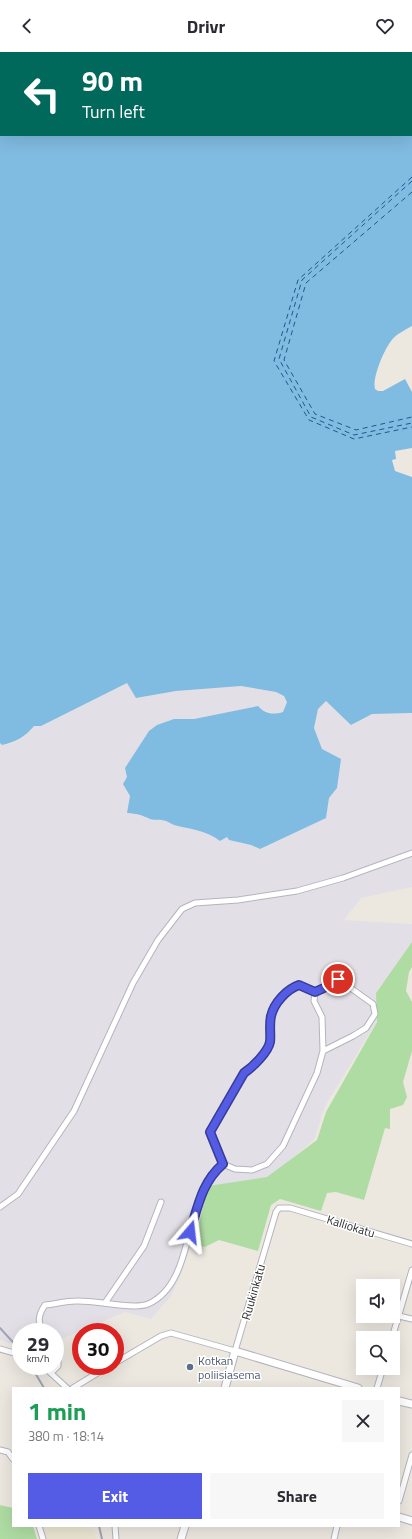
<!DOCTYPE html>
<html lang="en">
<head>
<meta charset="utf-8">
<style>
	:root { --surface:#fff; --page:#f7f7f7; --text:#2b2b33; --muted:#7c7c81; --accent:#545ce5 }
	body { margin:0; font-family:"Titillium Web",sans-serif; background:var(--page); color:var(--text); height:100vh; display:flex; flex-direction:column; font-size:15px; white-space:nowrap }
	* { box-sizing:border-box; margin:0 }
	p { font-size:13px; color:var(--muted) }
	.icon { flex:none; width:22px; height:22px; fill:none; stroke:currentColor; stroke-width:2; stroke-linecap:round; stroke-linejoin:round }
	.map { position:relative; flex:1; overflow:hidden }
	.drawer { position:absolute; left:12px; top:1335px; width:388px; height:140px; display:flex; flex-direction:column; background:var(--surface); border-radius:0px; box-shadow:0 4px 16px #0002 }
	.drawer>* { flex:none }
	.top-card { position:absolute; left:0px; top:0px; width:412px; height:84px; box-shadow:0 4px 16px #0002; background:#00695c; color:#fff; overflow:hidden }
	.buttons { position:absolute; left:356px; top:1227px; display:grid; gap:8px }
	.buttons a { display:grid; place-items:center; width:44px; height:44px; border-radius:0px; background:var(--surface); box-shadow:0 4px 16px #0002; font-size:20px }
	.speed { position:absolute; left:12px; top:1271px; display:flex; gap:8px; font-size:20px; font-weight:700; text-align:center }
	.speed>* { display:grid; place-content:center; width:52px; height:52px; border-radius:50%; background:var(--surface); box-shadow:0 4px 16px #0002; line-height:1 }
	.speed small { font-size:10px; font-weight:400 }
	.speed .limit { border:6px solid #d22; background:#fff; color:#111 }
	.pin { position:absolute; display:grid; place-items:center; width:34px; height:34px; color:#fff; margin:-17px; border:2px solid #fff; border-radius:50%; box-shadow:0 1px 4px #0007 }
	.me { position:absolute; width:44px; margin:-22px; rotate:17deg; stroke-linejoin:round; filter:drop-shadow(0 0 3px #0008) }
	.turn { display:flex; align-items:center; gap:14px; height:84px; padding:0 16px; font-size:18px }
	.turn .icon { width:52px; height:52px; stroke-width:2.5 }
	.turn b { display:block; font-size:28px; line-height:34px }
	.round { display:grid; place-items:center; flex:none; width:42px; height:42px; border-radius:0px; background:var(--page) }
	.head { display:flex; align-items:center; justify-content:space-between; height:68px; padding:0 16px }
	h1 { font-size:24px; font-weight:700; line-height:30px; color:#1e9e55 }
	.button { display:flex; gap:8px; margin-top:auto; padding:8px 16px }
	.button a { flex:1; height:46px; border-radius:0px; background:var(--accent); color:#fff; font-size:16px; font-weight:700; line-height:46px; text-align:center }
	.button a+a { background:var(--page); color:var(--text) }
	header { display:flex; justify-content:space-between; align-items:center; height:52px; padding:0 16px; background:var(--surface); font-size:18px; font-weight:700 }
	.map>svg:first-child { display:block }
</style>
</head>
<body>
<header><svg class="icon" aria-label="back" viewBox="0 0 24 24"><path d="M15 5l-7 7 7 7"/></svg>Drivr<svg class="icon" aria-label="heart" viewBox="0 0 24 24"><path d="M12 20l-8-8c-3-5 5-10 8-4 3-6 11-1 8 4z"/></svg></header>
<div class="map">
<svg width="412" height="1487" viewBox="0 0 412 1487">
	<rect width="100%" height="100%" fill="#ece8e0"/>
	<path fill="#e2e0e6" d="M 127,631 L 137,646 L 176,639 L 241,634 L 276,640 L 284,643 L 287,650 L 283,660 L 276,662 L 262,658 L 258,654 L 194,667 L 174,667 L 125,728 L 126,738 L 130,744 L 128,761 L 144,763 L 147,766 L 167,769 L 175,773 L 182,773 L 188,776 L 207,780 L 220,789 L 227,785 L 229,788 L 251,793 L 260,797 L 326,765 L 329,746 L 337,736 L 314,676 L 318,657 L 326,649 L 351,673 L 372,662 L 412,661 L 412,835 L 361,846 L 344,868 L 412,872 L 412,896 L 389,930 L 382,931 L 377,939 L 379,959 L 376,971 L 325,1054 L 314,1088 L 265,1129 L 259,1126 L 213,1138 L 204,1146 L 196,1181 L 182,1220 L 171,1244 L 151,1267 L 125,1260 L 55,1290 L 55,1280 L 21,1280 L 21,1295 L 0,1288 L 0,691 L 2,693 L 13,691 L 25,684 L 34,674 L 41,674 Z"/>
	<path fill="#ebe6d2" d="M 41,1474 L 93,1474 L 96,1487 L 45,1487 Z"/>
	<g fill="#afdca3">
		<path d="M 412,890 L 412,915 L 409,920 L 406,939 L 412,950 L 412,999 L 403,1030 L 407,1045 L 403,1053 L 390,1057 L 390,1077 L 385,1076 L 364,1148 L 336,1140 L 327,1141 L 321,1159 L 280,1147 L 271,1153 L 258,1199 L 219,1188 L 205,1195 L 194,1192 L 208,1134 L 267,1125 L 317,1088 L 326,1060 L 377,970 L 376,941 Z"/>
		<path d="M 0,1453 L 13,1456 L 13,1474 L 33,1474 L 37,1487 L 0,1487 Z"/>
	</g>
	<path fill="#80bbe1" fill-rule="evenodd" d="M 0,0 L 412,0 L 412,274 C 405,278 396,282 391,289 C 384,298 372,326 375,337 L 378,339 L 383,339 L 405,327 L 412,340 L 412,396 L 395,399 L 396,407 L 392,408 L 395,419 L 412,425 L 412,661 L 372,662 L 351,673 L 326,649 L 318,657 L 314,676 L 322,697 L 341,707 L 337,736 L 329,746 L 326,766 L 260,797 L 251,793 L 229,788 L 227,785 L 220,789 C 206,778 190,777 174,773 C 171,772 169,770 166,769 C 160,767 153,769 148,766 C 139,762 138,762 127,761 L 130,744 L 123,732 L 127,725 L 125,716 L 149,679 L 157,673 L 174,667 L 194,667 L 258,654 C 265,662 273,663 283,660 L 287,650 L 284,644 L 276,640 L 241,634 L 176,639 L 136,646 L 127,631 L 41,674 L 34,674 C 25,685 16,690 2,693 L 0,691 ZM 1,1 L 411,1 L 411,83 L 1,83 Z"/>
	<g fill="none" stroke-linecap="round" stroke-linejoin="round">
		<g stroke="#1e598f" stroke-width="1" stroke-dasharray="5 4" stroke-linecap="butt">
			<path d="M 412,125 L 298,228 L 274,309 L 309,368 L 354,387 L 412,375"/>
			<path d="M 412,129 L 302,228 L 279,307 L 311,365 L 354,383 L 412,371"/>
			<path d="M 412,140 L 306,231 L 284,308 L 315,362 L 356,378 L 412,365"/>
		</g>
		<g stroke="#b4b4be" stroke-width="7">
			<g id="street">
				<path d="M 223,1112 L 235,1117 L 252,1118 L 267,1112 L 283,1094 L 317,1021 L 323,999 L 322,965 L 314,949 L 315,940 L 326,935 L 338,927 L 373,952 L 375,962 L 366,976 L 353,984 L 323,999"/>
				<path d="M 0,1155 L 18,1142 L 74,1059 L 133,931 L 158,888 L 182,857 L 195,851 L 238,848 L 297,839 L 343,826 L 412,801"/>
				<path d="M 105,1251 L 144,1194 L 161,1150"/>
				<path d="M 399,1264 L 412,1267"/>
				<path d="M 42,1280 C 38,1269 38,1263 45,1253 C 55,1252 66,1249 76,1249 C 95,1248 133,1258 148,1252 C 188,1235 187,1169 203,1136 C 208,1127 215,1119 223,1112 L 210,1079 L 244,1021 C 252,1015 268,1000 270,990 C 271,982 269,973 271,964 C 274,951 287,937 299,933 L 315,940"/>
				<path d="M 392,1286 L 412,1218"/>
				<path d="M 0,1297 L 21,1303"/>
				<path d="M 115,1311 L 161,1284 L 171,1281 L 235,1299 L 276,1160 L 279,1156 L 290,1156 L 412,1192"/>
				<path d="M 43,1314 L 67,1336"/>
				<path d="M 51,1321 L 58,1314 L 58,1309 L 55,1304"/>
				<path d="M 73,1336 L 109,1314"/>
				<path d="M 377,1336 L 383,1316"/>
				<path d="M 0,1398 L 8,1400 L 13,1407"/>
				<path d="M 399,1449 L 412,1403"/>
				<path d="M 39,1474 L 43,1487"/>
				<path d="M 115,1474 L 116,1487"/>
				<path d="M 334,1487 L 337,1474"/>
			</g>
		</g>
		<g stroke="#b4b4be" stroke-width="9">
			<g id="secondary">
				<path d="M 225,1336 L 235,1299 L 358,1336"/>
				<path d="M 399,1349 L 412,1352"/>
				<path d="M 399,1465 L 412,1469"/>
				<path d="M 181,1487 L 185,1474"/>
			</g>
		</g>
		<use href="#street" stroke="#fff" stroke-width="5"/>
		<use href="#secondary" stroke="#fff" stroke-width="7"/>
		<g stroke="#a3a4b4" stroke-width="2">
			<path d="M 0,1276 L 21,1299"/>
			<path d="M 31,1314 L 44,1336"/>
			<path d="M 99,1474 L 102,1487"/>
		</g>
	</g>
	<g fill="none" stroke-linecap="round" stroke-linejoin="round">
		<g stroke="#373c95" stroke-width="10">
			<path id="route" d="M 190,1180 C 198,1154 202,1130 223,1112 L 210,1080 L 244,1021 C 253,1015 268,1000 270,990 C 271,982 269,973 271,964 C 274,951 287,937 299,933 L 315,940 L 326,935 L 338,927"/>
		</g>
		<use href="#route" stroke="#545ce5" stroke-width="7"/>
	</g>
	<circle fill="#5c6f8a" stroke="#fff" stroke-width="1.5" cx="190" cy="1315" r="4"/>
	<g text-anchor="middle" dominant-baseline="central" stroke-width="3" stroke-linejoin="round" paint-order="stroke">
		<g font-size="12" fill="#2c2c2c" stroke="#fff">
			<text transform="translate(351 1174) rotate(17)">Kalliokatu</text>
			<text transform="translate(253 1240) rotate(-74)">Ruukinkatu</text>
		</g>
		<g font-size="12" fill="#4e5e75" stroke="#fff" text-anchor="start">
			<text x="198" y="1308">Kotkan<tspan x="198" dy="14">poliisiasema</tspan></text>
		</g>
	</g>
</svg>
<div class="buttons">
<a><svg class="icon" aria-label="sound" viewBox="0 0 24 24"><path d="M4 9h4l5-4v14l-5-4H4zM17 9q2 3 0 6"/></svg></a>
<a><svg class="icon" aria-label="search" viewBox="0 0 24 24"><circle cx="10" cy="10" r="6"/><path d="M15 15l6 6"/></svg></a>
</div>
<div class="speed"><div>29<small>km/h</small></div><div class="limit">30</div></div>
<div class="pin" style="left:338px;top:927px;background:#d93025"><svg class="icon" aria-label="arrive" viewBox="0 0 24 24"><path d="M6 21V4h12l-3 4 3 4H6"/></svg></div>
<svg class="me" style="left:190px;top:1180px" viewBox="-20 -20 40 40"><path d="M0-17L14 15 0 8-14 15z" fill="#545ce5" stroke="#fff" stroke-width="4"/></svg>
<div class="top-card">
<div class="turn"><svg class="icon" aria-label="left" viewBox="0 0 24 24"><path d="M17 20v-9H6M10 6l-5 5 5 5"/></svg><div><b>90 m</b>Turn left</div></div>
</div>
<section class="drawer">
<div class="head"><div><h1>1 min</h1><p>380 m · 18:14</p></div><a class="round"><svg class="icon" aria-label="close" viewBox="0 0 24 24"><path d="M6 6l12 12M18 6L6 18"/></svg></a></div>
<div class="button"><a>Exit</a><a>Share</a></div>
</section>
</div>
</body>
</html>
